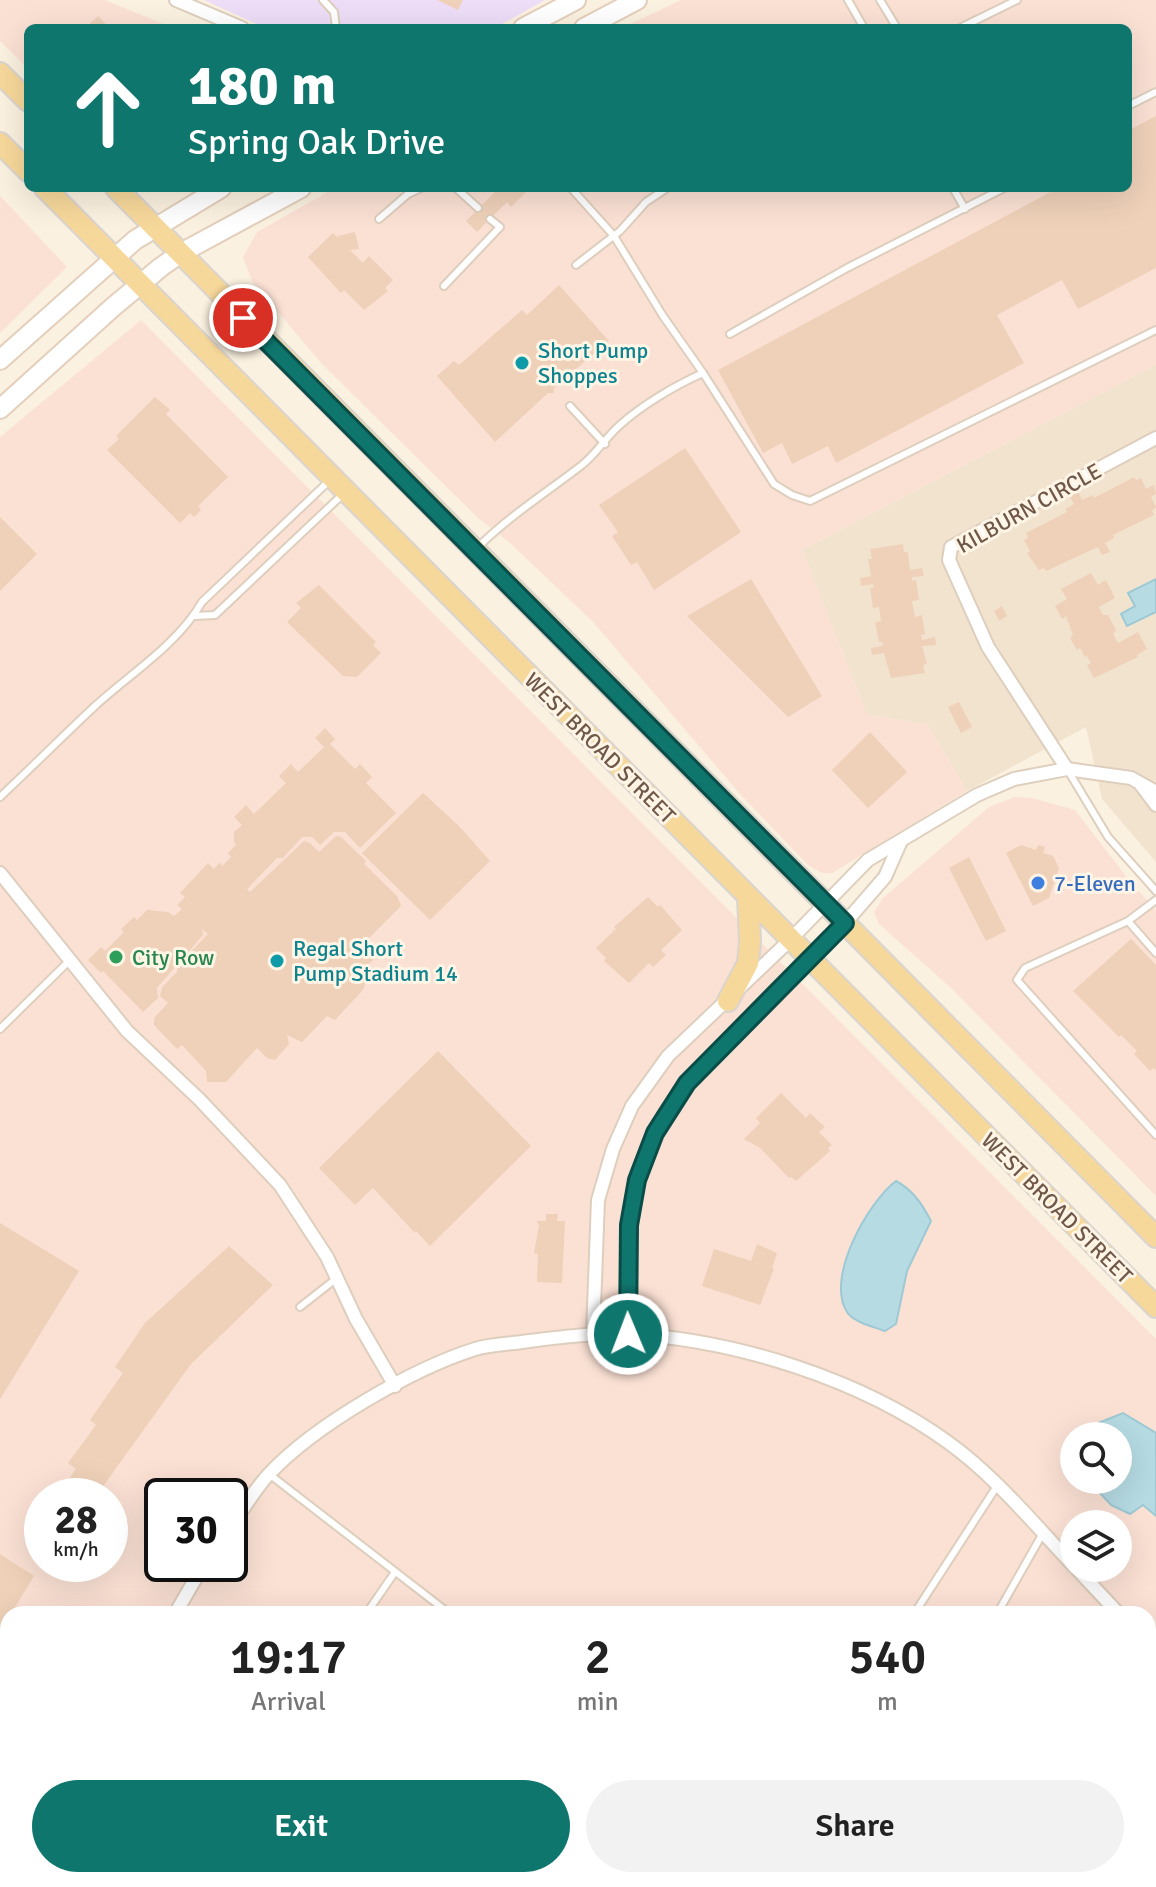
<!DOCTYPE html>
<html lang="en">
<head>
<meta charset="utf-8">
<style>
	:root { --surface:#fff; --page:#f2f2f2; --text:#222; --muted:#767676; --accent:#0f766e }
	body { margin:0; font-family:Signika,sans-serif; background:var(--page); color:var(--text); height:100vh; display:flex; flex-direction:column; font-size:30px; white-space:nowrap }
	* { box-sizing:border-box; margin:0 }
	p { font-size:26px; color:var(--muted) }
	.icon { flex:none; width:44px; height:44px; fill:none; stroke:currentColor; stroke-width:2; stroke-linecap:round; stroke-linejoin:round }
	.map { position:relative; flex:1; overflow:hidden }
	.drawer { position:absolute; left:0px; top:1606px; width:1156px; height:282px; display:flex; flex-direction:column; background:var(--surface); border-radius:24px 24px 0 0; box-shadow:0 8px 32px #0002 }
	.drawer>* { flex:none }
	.top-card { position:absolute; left:24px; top:24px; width:1108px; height:168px; border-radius:12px; box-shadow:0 8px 32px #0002; background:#0f766e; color:#fff; overflow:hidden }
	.tools { position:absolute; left:1060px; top:1422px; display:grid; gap:16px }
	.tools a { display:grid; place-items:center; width:72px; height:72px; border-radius:50%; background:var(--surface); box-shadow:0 8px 32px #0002; font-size:40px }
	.speed { position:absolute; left:24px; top:1478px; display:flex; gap:16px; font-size:40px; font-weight:700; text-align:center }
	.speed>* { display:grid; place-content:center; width:104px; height:104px; border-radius:50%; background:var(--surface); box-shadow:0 8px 32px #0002; line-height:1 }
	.speed small { font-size:20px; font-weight:400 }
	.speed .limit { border:4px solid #111; border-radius:12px; background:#fff; color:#111 }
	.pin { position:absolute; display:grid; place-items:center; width:68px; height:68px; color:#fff; margin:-34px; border:4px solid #fff; border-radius:50%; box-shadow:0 2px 8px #0007 }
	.me { position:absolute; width:88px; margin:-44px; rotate:359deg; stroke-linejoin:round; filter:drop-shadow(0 0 6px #0008) }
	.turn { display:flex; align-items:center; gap:28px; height:168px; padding:0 32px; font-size:36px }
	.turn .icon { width:104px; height:104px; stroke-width:2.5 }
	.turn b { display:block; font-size:56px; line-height:68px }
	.eta { display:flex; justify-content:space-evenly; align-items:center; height:136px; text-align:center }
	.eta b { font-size:48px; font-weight:600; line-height:56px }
	.button { display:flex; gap:16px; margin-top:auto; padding:16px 32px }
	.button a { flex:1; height:92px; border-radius:48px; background:var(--accent); color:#fff; font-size:32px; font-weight:600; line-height:92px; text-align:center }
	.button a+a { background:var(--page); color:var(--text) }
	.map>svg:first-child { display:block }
</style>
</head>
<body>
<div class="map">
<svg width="1156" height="1887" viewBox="0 0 1156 1887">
	<rect width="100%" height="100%" fill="#fbf1e0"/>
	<path fill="#f2e3cf" d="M 1156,365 L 1156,862 L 1102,799 L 1086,727 L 967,791 L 927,724 L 867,715 L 802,550 Z"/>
	<g fill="#fbe1d4" fill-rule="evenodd">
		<path d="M 0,0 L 105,0 L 173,28 L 28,28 L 28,69 L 0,41 Z"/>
		<path d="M 681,0 L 1156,0 L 1156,365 L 802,550 L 867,715 L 927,724 L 967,791 L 832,873 L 822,873 L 809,866 L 741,795 L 593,622 L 509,542 L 477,517 L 321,363 L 252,281 L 243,257 L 257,232 L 335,188 L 1128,188 L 1128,28 L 622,28 Z"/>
		<path d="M 0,196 L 67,267 L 0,333 Z"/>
		<path d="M 141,320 L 1156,1339 L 1156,1887 L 0,1887 L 0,437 ZM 1074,1436 L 1118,1436 L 1118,1480 L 1074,1480 ZM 42,1496 L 110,1496 L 110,1564 L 42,1564 ZM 162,1496 L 230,1496 L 230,1564 L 162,1564 ZM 1074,1524 L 1118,1524 L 1118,1568 L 1074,1568 ZM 8,1614 L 1148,1614 L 1148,1880 L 8,1880 Z"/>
		<path d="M 1015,797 L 1032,798 L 1075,810 L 1132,884 L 1156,910 L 1156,1196 L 950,987 L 879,924 L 874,912 L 883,898 L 989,807 Z"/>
	</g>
	<path fill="#eeddf7" d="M 204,0 L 545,0 L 495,28 L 265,28 Z"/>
	<g fill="#b6dbe3" stroke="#9dc9d4" stroke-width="2">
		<path d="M 1156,579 L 1156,612 L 1127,626 L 1121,614 L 1135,606 L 1128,593 Z"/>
		<path d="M 896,1181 C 913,1190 922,1204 931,1221 L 907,1271 L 896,1324 L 885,1331 C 874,1327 853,1322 847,1312 C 825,1278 868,1202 896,1181 Z"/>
		<path d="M 1123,1413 L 1156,1433 L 1156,1516 L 1143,1505 L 1130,1514 L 1111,1505 L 1088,1480 L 1118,1480 L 1118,1436 L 1085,1436 L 1098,1423 Z"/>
	</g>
	<g fill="#efd1b9">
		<path d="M 437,0 L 463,0 L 458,10 Z"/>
		<path d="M 98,16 L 110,28 L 85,28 Z"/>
		<path d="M 1156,116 L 1156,268 L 1078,309 L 1062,280 L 997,315 L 1024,363 L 836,463 L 828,446 L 792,464 L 782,443 L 763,453 L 718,370 L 1058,188 L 1128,188 L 1128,136 L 1131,129 Z"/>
		<path d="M 492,188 L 530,188 L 511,207 L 507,202 L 477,232 L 466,221 L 496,191 Z"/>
		<path d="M 355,232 L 359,249 L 350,250 L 363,263 L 369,256 L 393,280 L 385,288 L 388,291 L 364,310 L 344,290 L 341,293 L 308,257 L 333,233 L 338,238 L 338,236 Z"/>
		<path d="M 559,285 L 609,341 L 554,388 L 554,393 L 548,393 L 495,442 L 437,376 L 454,361 L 459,365 L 522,310 L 527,315 Z"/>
		<path d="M 155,397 L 170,410 L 166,414 L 228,477 L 198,506 L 201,510 L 194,517 L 190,513 L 180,523 L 107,450 L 119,439 L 116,436 Z"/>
		<path d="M 685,448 L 741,532 L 654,590 L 637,562 L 631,565 L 612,536 L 618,532 L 599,505 Z"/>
		<path d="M 1134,477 L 1136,480 L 1141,478 L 1146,489 L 1154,485 L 1156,494 L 1151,497 L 1156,507 L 1152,511 L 1154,515 L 1113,535 L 1114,538 L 1105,543 L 1110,552 L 1102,555 L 1098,547 L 1046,571 L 1044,568 L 1039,570 L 1027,553 L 1030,551 L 1024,540 L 1028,538 L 1026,533 L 1067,512 L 1065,509 L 1074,504 L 1069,496 L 1078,491 L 1082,500 L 1093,495 L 1094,498 Z"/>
		<path d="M 0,517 L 37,554 L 0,591 Z"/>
		<path d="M 903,544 L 904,552 L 908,552 L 910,570 L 922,568 L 924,576 L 912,577 L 912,581 L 916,580 L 919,600 L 912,601 L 915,617 L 922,615 L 925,634 L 921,635 L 922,640 L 935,637 L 936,645 L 922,646 L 927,664 L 923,665 L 925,673 L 891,678 L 884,653 L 872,655 L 871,648 L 883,646 L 882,642 L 879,642 L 875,622 L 881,621 L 879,607 L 873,608 L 870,588 L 874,587 L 873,584 L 861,586 L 860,578 L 871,576 L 868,559 L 872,559 L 870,549 Z"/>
		<path d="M 1091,573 L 1098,585 L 1106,580 L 1115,598 L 1099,607 L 1103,615 L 1108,615 L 1116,630 L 1113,634 L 1118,643 L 1138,632 L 1147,649 L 1137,655 L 1138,657 L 1094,678 L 1087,665 L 1091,663 L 1087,656 L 1085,657 L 1080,648 L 1077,650 L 1070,638 L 1073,635 L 1066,616 L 1062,619 L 1055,606 L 1067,599 L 1061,589 Z"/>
		<path d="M 751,579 L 822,696 L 788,717 L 687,616 Z"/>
		<path d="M 319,585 L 376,642 L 373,645 L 381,653 L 357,677 L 343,676 L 287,622 L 301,608 L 296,603 Z"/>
		<path d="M 1002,606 L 1007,616 L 999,621 L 994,611 Z"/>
		<path d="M 959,702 L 972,727 L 961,733 L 948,707 Z"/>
		<path d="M 325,728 L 335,739 L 330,744 L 355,769 L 360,764 L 372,777 L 366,783 L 396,813 L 360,848 L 345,832 L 334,832 L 320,845 L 312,837 L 302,837 L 283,858 L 277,858 L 247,889 L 250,892 L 304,841 L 310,843 L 319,852 L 336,836 L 341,837 L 366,861 L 364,864 L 397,896 L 401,906 L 366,941 L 377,952 L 375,958 L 359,974 L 366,981 L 363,990 L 335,1020 L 327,1016 L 302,1042 L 287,1035 L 289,1044 L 275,1060 L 267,1058 L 257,1048 L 226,1082 L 207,1082 L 206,1071 L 182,1045 L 177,1049 L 154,1025 L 154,1018 L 168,1003 L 160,996 L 162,987 L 177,972 L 178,965 L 208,934 L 202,929 L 203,935 L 157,988 L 158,998 L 143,1012 L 103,971 L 101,973 L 88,960 L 101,947 L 105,951 L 124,932 L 121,929 L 134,917 L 137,920 L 147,910 L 168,912 L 174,916 L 182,909 L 177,905 L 185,897 L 180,893 L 208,863 L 214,869 L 220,862 L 222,866 L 231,857 L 228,853 L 236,845 L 234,842 L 234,832 L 242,825 L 234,817 L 246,805 L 254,814 L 286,783 L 279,776 L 291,764 L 298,772 L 324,747 L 315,738 Z"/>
		<path d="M 870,732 L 907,772 L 868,808 L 832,770 Z"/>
		<path d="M 423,793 L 459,826 L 490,861 L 430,920 L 362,853 Z"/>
		<path d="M 1021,845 L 1036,850 L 1038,845 L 1045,847 L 1043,853 L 1053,856 L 1059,868 L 1049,898 L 1033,906 L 1006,853 Z"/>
		<path d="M 969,857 L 1006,931 L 986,941 L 949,868 Z"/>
		<path d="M 648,897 L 658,907 L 660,905 L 682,930 L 661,950 L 666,955 L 653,967 L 649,963 L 629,983 L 604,961 L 606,958 L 596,948 L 616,929 L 614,927 Z"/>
		<path d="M 1131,939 L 1156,965 L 1156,1070 L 1153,1068 L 1150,1071 L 1134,1054 L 1137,1051 L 1121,1035 L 1119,1037 L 1073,991 Z"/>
		<path d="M 438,1051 L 531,1146 L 430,1246 L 416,1231 L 415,1233 L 373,1188 L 355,1205 L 319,1168 Z"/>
		<path d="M 781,1093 L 806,1118 L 810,1113 L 825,1127 L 819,1132 L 832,1145 L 828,1148 L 830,1151 L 796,1181 L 791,1177 L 789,1178 L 760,1148 L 744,1139 L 760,1123 L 756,1118 Z"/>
		<path d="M 546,1214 L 558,1214 L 557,1221 L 565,1221 L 562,1283 L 537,1282 L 538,1254 L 534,1253 L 539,1226 L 537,1221 L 546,1221 Z"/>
		<path d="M 0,1223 L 79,1271 L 0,1399 Z"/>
		<path d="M 757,1244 L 777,1253 L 772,1268 L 774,1269 L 760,1305 L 702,1286 L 714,1249 L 751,1261 Z"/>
		<path d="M 229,1246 L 273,1285 L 191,1364 L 96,1496 L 57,1496 L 76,1469 L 68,1463 L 96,1425 L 90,1420 L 123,1373 L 115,1367 L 145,1323 Z"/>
		<path d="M 0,1554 L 34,1576 L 11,1614 L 8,1614 L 0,1632 Z"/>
		<path d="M 465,1880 L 622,1880 L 617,1887 L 474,1887 Z"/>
		<path d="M 653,1880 L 744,1880 L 753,1887 L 649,1887 Z"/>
		<path d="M 800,1880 L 1020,1880 L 1016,1887 L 806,1887 L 808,1885 Z"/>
	</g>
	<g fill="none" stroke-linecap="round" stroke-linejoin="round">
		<g stroke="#decebd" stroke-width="10">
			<g id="service">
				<path d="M 323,0 L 334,12 L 336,28"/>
				<path d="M 848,0 L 864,28"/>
				<path d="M 880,0 L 897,28"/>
				<path d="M 960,28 L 1017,0"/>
				<path d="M 1128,106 L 1156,92"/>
				<path d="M 456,188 L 478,208"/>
				<path d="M 953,188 L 965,209"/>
				<path d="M 379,219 L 408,194 L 421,188"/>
				<path d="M 576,265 L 620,231 L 646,202 L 667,188"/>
				<path d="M 444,286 L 500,227 L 490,219"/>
				<path d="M 730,334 L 847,268 L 1004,188"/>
				<path d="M 703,373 L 774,484 L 792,495 L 810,501 L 1156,330"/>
				<path d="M 570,406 L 605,444"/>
				<path d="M 477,548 C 509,516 546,493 582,465 C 597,453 606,437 620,425 C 642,405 676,385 703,373 L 663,316 L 614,236 L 571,188"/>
				<path d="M 194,616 L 215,615 L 342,495"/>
				<path d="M 1067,769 L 1108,837 L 1156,891"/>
				<path d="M 0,797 C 32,767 63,736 95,706 C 130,674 178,644 202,602 L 329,481"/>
				<path d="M 1156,900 L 1128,921 L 1025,968 L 1017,980 L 1156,1135"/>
				<path d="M 1128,921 L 1156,953"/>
				<path d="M 0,1029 L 69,961"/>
				<path d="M 300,1307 L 337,1278"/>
				<path d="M 269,1474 L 450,1614"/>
				<path d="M 366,1614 L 395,1572"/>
				<path d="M 914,1614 L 997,1486"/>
				<path d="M 997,1614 L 1043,1533"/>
				<path d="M 1148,1790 L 1156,1783"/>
				<path d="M 408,1880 L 418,1887"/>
				<path d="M 1064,1887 L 1069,1880"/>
			</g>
		</g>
		<g stroke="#decebd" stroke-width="16">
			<g id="minor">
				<path d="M 176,0 L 242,28"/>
				<path d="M 1067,769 L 988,647 L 949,560 L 951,547 L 1156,438"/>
				<path d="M 1141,785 L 1156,805"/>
				<path d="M 0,873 L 127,1031 L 199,1099 L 280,1185 L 327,1257 L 356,1319 L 395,1386"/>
				<path d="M 593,1334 L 598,1200 L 613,1149 L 632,1106 L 668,1056 L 790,940 L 868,860 L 977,795 L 1014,779 L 1067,769 L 1131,778 L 1156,792"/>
				<path d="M 628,1334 L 629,1225 L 644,1157 L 664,1114 L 687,1083 L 845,923 L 885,877 L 901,841"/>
				<path d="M 230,1528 C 243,1510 254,1490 269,1474 C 315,1425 412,1369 475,1349 C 492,1344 512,1344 529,1341 C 561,1337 593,1333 626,1334 C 734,1339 861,1379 949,1443 C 996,1477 1034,1524 1074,1566"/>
				<path d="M 1076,1568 L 1119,1614"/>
				<path d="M 175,1614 L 204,1564"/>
				<path d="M 1148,1646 L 1156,1654"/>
				<path d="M 115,1887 L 115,1880"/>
			</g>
		</g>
		<g stroke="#e3cfbb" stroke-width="22">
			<g id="secondary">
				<path d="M 523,28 L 576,0"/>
				<path d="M 584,28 L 637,0"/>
				<path d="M 0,360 L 135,240 L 221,188"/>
				<path d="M 0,409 L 113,307 L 161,267 L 181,253 L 301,188"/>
			</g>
		</g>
		<g stroke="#dad4d0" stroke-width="24">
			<g id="primary">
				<path d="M 0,73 L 28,101"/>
				<path d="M 0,143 L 28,171"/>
				<path d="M 45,188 L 1156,1307"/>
				<path d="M 116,188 L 1156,1237"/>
				<path d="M 728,1001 L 748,963 L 750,941 L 748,898"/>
			</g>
		</g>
		<use href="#service" stroke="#fff" stroke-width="6"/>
		<use href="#minor" stroke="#fff" stroke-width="12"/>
		<use href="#secondary" stroke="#fff" stroke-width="18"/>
		<use href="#primary" stroke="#f7d89b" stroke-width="20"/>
	</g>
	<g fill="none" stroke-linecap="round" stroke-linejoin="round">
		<g stroke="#0a4d48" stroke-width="20">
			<path id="route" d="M 243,318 L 845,923 L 687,1083 L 655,1133 L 637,1180 L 629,1225 L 628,1334"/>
		</g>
		<use href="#route" stroke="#0f766e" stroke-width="14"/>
	</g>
	<g fill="#0f9aa8" stroke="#fef5e6" stroke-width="3">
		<circle cx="522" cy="363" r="8"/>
		<circle cx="277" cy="961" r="8"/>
	</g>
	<circle fill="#3f7fe0" stroke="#fef5e6" stroke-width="3" cx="1038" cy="883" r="8"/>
	<circle fill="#2e9e5b" stroke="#fef5e6" stroke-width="3" cx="116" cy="957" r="8"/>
	<g text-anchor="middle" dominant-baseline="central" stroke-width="6" stroke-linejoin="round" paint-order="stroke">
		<g font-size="22" fill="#0d838f" stroke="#fef5e6" text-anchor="start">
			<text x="538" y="350">Short Pump<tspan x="538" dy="25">Shoppes</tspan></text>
			<text x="293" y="948">Regal Short<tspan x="293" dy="25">Pump Stadium 14</tspan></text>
		</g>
		<g font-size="22" fill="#705849" stroke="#fef5e6">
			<text transform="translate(1029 508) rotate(-29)">KILBURN CIRCLE</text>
			<text transform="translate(600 748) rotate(45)">WEST BROAD STREET</text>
			<text transform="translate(1057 1208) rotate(45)">WEST BROAD STREET</text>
		</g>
		<g font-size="22" fill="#366cbe" stroke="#fef5e6" text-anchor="start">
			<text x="1054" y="883">7-Eleven</text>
		</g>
		<g font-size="22" fill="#27864d" stroke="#fef5e6" text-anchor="start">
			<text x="132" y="957">City Row</text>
		</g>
	</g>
</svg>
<div class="tools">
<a><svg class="icon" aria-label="search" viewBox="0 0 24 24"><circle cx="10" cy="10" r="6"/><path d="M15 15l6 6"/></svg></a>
<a><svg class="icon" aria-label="layers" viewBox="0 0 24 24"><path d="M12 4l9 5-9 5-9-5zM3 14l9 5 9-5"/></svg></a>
</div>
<div class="speed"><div>28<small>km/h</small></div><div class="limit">30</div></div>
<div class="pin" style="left:243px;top:318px;background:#d93025"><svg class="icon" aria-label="arrive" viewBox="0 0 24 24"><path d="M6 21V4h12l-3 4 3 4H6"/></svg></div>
<svg class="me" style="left:628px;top:1334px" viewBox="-20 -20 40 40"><circle r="17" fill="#0f766e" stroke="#fff" stroke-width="3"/><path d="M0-11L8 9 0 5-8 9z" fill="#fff"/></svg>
<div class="top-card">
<div class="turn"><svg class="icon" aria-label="ahead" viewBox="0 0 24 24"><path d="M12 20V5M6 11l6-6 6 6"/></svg><div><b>180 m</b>Spring Oak Drive</div></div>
</div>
<section class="drawer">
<div class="eta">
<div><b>19:17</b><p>Arrival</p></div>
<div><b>2</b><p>min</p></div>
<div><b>540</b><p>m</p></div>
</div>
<div class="button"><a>Exit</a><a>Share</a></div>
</section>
</div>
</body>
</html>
